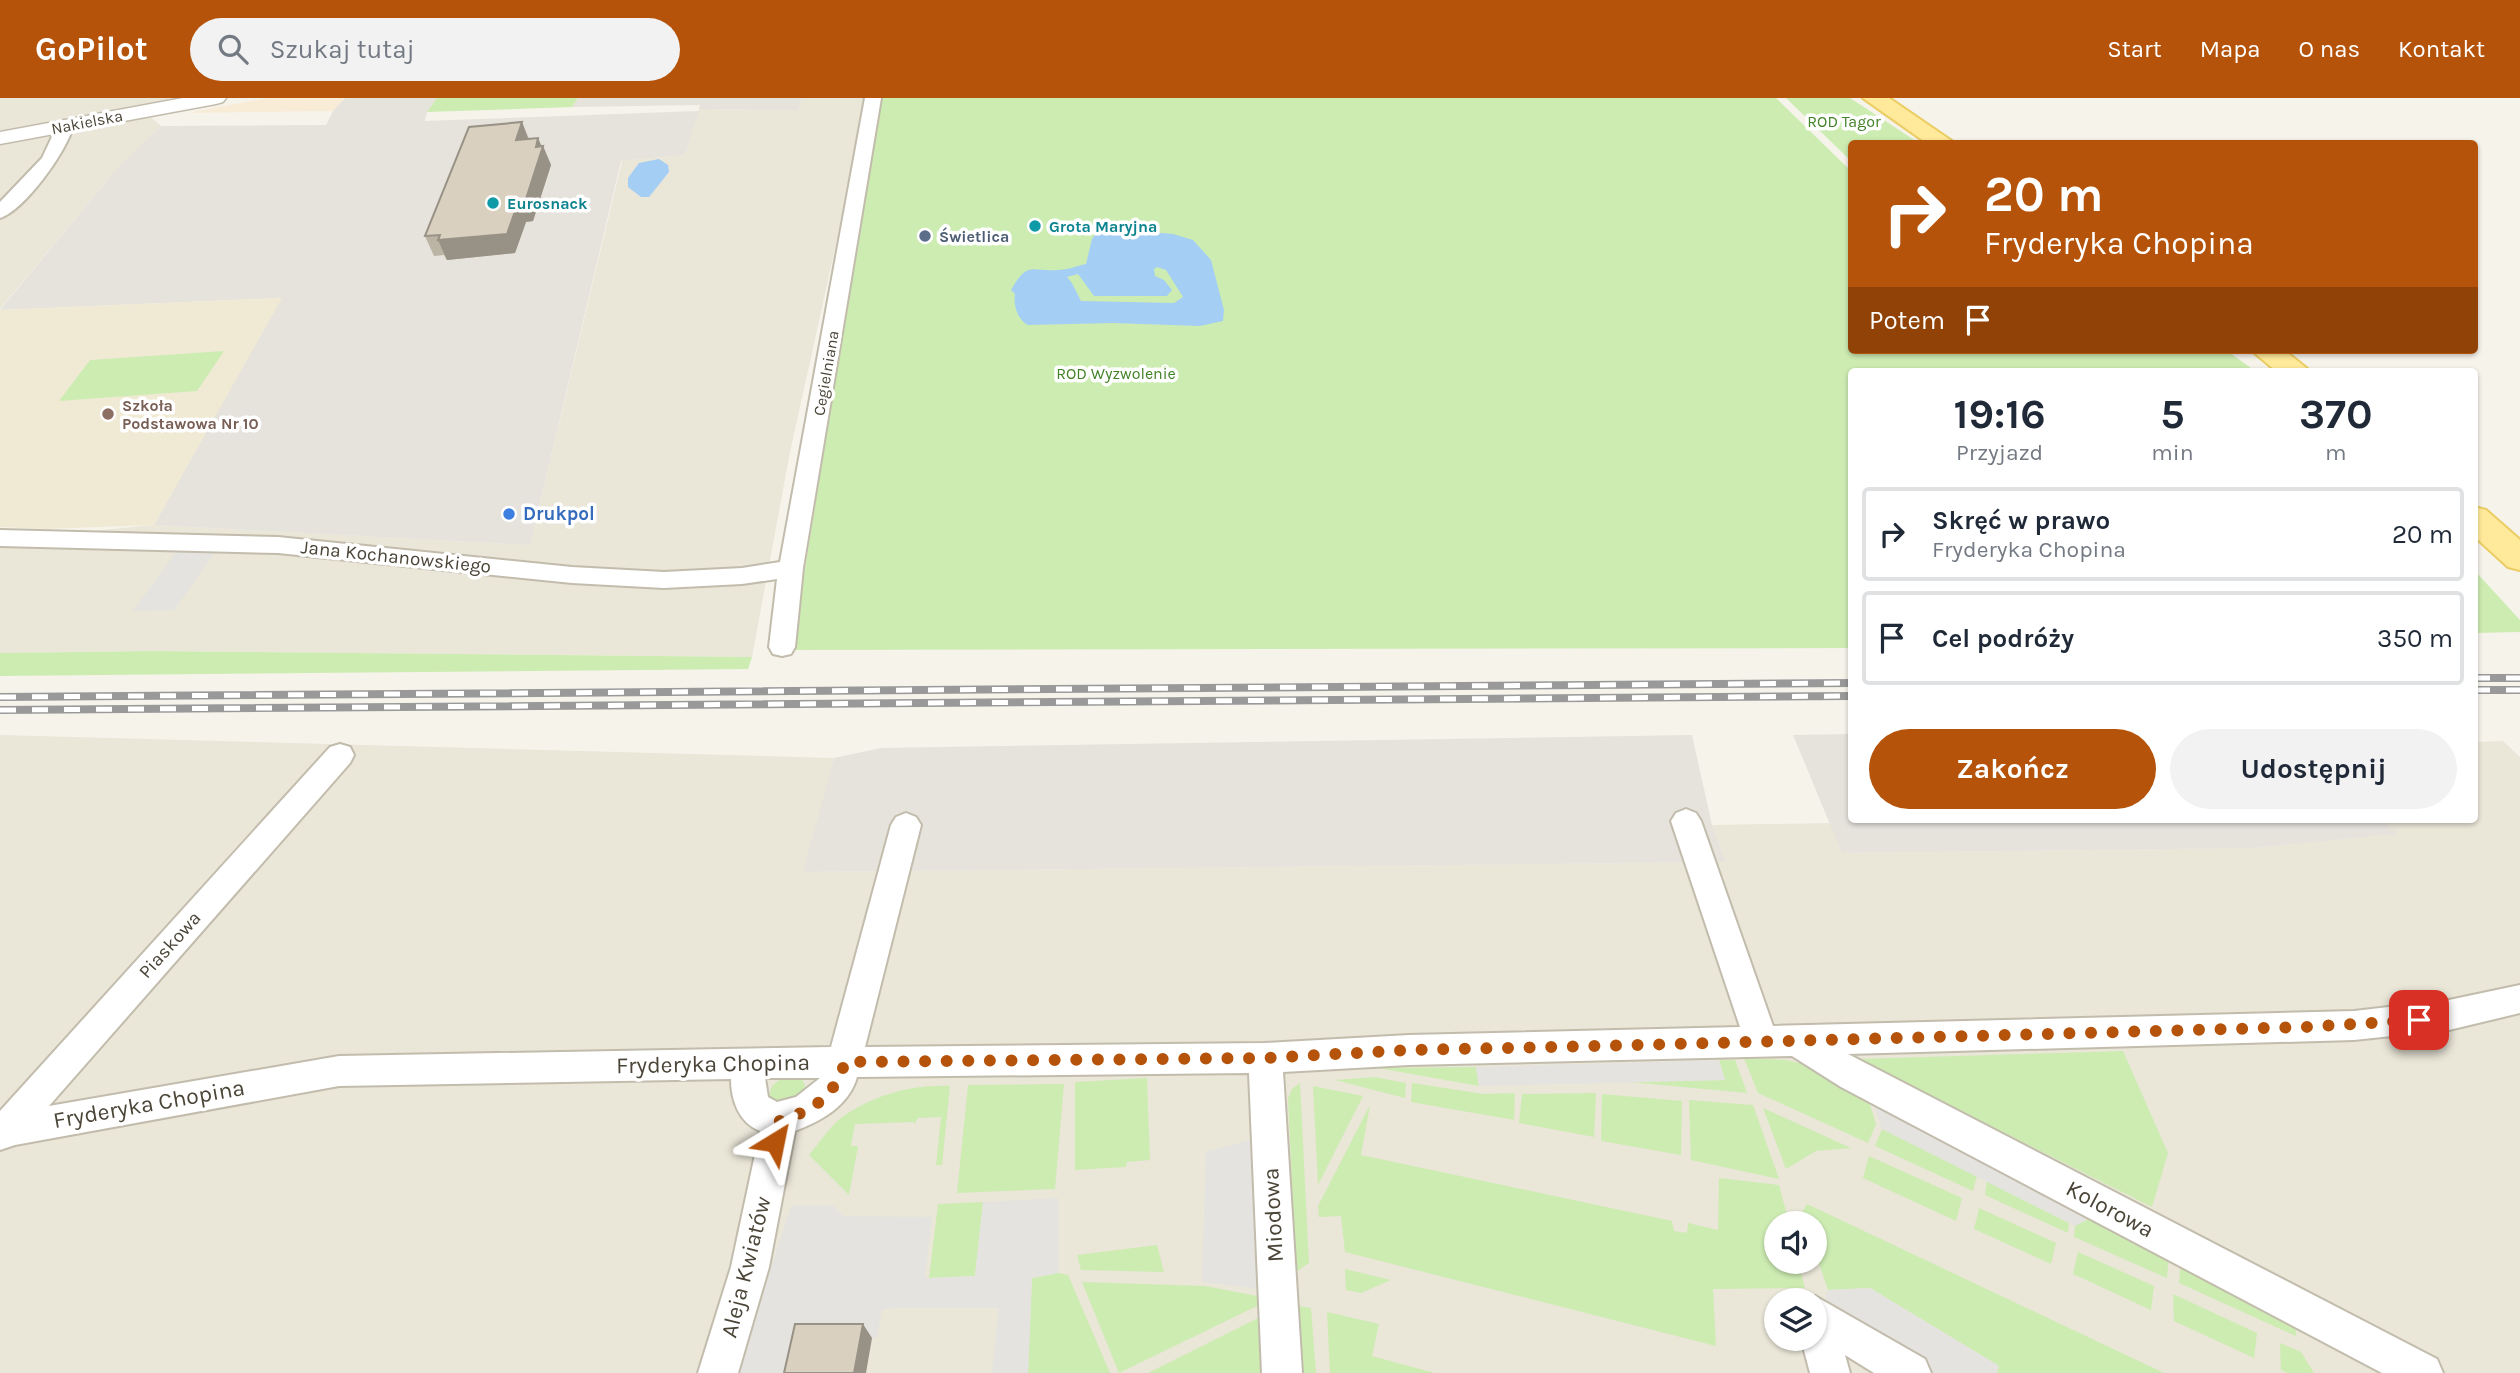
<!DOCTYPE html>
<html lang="pl">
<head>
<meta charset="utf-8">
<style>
	:root { --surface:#fff; --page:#f2f2f3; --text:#1f2937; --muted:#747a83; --line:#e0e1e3; --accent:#b45309 }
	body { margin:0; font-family:Karla,sans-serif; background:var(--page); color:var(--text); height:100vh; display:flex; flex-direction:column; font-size:26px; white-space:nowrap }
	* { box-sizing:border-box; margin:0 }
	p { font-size:23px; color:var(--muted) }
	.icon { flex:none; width:38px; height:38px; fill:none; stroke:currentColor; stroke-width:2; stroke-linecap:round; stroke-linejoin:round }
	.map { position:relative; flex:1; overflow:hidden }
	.side { position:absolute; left:1848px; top:270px; width:630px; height:455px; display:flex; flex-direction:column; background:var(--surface); border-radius:7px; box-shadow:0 2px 5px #0004 }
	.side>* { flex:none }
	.banner { position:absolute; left:1848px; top:42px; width:630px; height:214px; border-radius:7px; box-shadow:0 2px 5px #0004; background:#b45309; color:#fff; overflow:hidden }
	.tools { position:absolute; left:1764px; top:1113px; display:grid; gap:14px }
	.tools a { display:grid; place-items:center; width:63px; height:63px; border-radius:50%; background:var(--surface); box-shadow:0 2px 5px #0004; font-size:35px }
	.pin { position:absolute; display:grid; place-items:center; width:60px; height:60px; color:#fff; margin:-30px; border-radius:14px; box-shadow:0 4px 10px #0006 }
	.me { position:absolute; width:77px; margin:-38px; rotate:35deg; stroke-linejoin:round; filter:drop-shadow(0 0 5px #0008) }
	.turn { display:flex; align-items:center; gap:24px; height:147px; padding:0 21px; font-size:32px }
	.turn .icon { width:91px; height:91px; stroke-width:2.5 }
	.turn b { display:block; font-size:49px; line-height:60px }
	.then { display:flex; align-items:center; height:66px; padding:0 21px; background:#0003; gap:14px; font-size:26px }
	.eta { display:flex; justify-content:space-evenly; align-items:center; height:119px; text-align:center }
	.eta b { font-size:42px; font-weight:700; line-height:49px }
	.action { display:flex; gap:14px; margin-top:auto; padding:14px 21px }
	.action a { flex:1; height:80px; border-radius:42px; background:var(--accent); color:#fff; font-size:28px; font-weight:700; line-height:80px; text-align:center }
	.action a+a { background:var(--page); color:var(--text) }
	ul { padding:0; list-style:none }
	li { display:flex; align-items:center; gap:21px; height:94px; margin:0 14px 10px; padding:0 7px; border:4px solid var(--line); border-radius:7px }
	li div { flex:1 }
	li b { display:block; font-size:26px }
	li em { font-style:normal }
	header { display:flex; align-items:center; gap:42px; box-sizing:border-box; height:98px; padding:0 35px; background:var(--accent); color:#fff }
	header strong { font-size:33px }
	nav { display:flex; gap:38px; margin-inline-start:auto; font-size:24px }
	.search { width:490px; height:63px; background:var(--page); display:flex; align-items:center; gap:18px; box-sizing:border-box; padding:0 24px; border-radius:38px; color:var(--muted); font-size:26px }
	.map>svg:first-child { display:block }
</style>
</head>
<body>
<header>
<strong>GoPilot</strong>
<div class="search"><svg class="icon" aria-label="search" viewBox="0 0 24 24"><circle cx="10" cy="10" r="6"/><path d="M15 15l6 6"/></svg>Szukaj tutaj</div>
<nav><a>Start</a><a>Mapa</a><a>O nas</a><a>Kontakt</a></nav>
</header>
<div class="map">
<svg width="2520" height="1275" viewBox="0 0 2520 1275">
	<rect width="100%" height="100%" fill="#f6f3eb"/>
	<g fill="#eae6d8" fill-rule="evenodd">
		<path d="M 0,0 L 180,0 L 0,33 Z"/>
		<path d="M 802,0 L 864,0 L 838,137 L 790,354 L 752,559 L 151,553 L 0,555 L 0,442 L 154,427 L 530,447 L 622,63 L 685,57 L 699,11 L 798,12 Z"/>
		<path d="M 148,17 L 161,28 L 118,69 L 0,211 L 0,44 Z"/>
		<path d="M 0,637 L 834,660 L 804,774 L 1726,764 L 1712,727 L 1832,725 L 1843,755 L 2251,750 L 2396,736 L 2383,721 L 2474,721 L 2475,644 L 2503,643 L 2520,659 L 2520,1275 L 0,1275 ZM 1776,1125 L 1815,1125 L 1815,1164 L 1776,1164 ZM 1776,1202 L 1815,1202 L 1815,1241 L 1776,1241 Z"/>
	</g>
	<path fill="#f8ecd6" d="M 267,0 L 345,0 L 333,13 L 187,15 Z"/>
	<g fill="#e6e2dc">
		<path d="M 345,0 L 437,0 L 427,14 L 425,23 L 699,13 L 685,57 L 621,63 L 530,447 L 154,427 L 281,200 L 0,212 L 118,69 L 161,28 L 326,27 L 333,13 Z"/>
		<path d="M 578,0 L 802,0 L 798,12 L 699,11 L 700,7 L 572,9 Z"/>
		<path d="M 1851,636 L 1852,721 L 2383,721 L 2397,736 L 2251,750 L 1842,755 L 1793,637 Z"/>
		<path d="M 1692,637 L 1712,727 L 1726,764 L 803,774 L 834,660 L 881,650 Z"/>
	</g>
	<path fill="#f0ead4" d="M 282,200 L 154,427 L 45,431 L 0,429 L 0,212 Z"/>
	<g fill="#cdecb2">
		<path d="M 437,0 L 578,0 L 572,9 L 427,14 Z"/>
		<path d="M 880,0 L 1776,0 L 1851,73 L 1852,252 L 2226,252 L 2255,273 L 1852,273 L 1851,550 L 792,552 Z"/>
		<path d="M 1786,0 L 1850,0 L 1919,45 L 1852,46 L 1851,63 Z"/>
		<path d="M 224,253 L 197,293 L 59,303 L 90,262 Z"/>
		<path d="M 2475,473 L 2520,522 L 2520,534 L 2475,535 Z"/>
		<path d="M 151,553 L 752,559 L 748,571 L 0,578 L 0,555 Z"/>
		<path d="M 2123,953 L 2168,1055 L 2152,1109 L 1857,961 Z"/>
		<path d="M 1744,960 L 1786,962 L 1807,967 L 1868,1000 L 1876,1026 L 1868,1045 L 1758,995 Z"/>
		<path d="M 1719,962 L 1735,962 L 1747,995 L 1629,984 L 1724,982 Z"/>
		<path d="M 1476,969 L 1479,988 L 1378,970 Z"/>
		<path d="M 798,978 C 810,987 805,997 795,1006 L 770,1003 C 767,983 782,980 798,978 Z"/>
		<path d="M 1375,979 L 1406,985 L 1405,1000 L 1335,982 Z"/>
		<path d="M 1147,980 L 1150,1062 L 1127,1064 L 1126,1069 L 1075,1072 L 1075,984 Z"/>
		<path d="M 1300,985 L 1309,1165 L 1296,1174 L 1288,1000 L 1292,991 Z"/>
		<path d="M 1412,985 L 1484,996 L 1515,995 L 1514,1022 L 1411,1004 Z"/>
		<path d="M 1064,986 L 1055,1091 L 957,1095 L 968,987 Z"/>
		<path d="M 950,988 L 942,1067 L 936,1067 L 941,1019 L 918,1020 L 914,1027 L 914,1024 L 855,1026 L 851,1048 L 858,1048 L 849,1097 L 809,1057 C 819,1046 829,1029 841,1020 C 873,997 912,986 950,988 Z"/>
		<path d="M 1313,988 L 1363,998 L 1318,1087 Z"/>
		<path d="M 1596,995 L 1594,1039 L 1519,1025 L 1522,996 Z"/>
		<path d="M 1602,996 L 1682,1003 L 1681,1057 L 1601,1043 Z"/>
		<path d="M 1689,1002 L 1753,1007 L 1779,1081 L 1691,1062 Z"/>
		<path d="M 1370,1007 L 1361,1057 L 1672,1123 L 1674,1133 L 1687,1135 L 1688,1125 L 1718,1132 L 1719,1080 L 1779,1087 L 1789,1125 L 1776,1125 L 1776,1164 L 1798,1164 L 1805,1190 L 1713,1191 L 1716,1248 L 1345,1154 L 1341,1118 L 1319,1119 L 1318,1108 Z"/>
		<path d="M 1763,1010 L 1851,1050 L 1816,1053 L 1786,1071 Z"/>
		<path d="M 1882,1031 L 1977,1078 L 1973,1093 L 1875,1048 Z"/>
		<path d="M 1869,1058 L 1962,1100 L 1956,1123 L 1863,1080 Z"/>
		<path d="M 1987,1083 L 2069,1124 L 2068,1135 L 1985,1097 Z"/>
		<path d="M 983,1104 L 975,1178 L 929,1180 L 938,1106 Z"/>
		<path d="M 1807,1106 L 2164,1275 L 1997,1275 L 1999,1268 L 1870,1190 L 1828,1192 L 1815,1154 L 1815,1125 L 1804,1125 L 1801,1116 Z"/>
		<path d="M 1979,1110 L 2056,1145 L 2051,1166 L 1974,1131 Z"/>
		<path d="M 2094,1118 L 2169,1156 L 2167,1180 L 2074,1139 L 2075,1128 Z"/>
		<path d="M 1157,1147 L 1164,1174 L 1081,1172 L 1077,1157 Z"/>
		<path d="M 2078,1154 L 2154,1188 L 2151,1212 L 2073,1176 Z"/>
		<path d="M 2181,1162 L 2295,1220 L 2296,1238 L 2179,1185 Z"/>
		<path d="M 1345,1171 L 1391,1182 L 1361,1195 L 1346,1192 Z"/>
		<path d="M 1058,1175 L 1068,1177 L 1110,1275 L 1028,1275 L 1032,1180 Z"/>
		<path d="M 1082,1184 L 1205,1188 L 1257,1198 L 1259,1207 L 1119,1275 Z"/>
		<path d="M 2173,1196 L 2257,1235 L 2254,1260 L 2174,1223 Z"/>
		<path d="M 1299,1208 L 1311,1210 L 1316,1275 L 1302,1275 Z"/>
		<path d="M 1327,1214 L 1379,1226 L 1372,1258 L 1434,1275 L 1330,1275 Z"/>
		<path d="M 1262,1218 L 1265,1275 L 1148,1275 Z"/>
		<path d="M 2280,1245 L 2301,1254 L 2314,1275 L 2288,1275 L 2281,1272 Z"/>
	</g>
	<g fill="#e5e3df">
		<path d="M 177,453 L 215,454 L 174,512 L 133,513 Z"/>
		<path d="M 1719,962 L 1725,982 L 1479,988 L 1476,969 Z"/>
		<path d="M 1872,1002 L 2094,1117 L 2075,1128 L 1882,1031 Z"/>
		<path d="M 1253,1041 L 1259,1191 L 1202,1184 L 1206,1054 Z"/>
		<path d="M 1058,1100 L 1058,1175 L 1032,1180 L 1028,1275 L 992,1275 L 999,1210 L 904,1210 L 882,1211 L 877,1240 L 805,1240 L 798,1275 L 737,1275 L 791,1108 L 834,1108 L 843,1118 L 932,1119 L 925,1179 L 929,1180 L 975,1178 L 983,1104 Z"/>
		<path d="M 1870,1190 L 1999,1268 L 1997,1275 L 1911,1275 L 1819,1219 L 1828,1192 Z"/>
	</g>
	<g fill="#a5cef5" fill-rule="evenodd">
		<path d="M 659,61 L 668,67 L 669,74 L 649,99 L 641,99 L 628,89 L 628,80 L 639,65 Z"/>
		<path d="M 1113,131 L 1173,136 L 1193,142 L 1211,162 L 1224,212 L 1223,223 L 1200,228 L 1113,225 L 1028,227 C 1018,222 1013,208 1015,196 L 1011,192 C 1028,162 1032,174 1058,172 C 1067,172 1077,168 1086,166 L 1092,141 L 1096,135 ZM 1157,169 L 1166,172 L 1183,199 L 1174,205 L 1081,203 L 1072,185 L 1067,179 L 1078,176 L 1094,198 L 1167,198 L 1172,192 L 1164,182 L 1155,178 L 1154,171 Z"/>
	</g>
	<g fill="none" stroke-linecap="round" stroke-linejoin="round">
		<g stroke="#c2bcac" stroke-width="4">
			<g id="minor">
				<path d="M 865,0 L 881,0 L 803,470 L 795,549 L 791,556 L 782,558 L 773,556 L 769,549 L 777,481 L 742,486 L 664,490 L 572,485 L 278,455 L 0,448 L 0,432 L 278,439 L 572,469 L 664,474 L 742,470 L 780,464 Z"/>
				<path d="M 65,23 L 73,28 C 68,52 24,113 0,120 L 0,104 L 42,60 L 57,28 Z"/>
				<path d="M 340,646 L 350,649 L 354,657 L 350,665 L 49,1008 L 339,958 L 831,949 L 891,727 L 896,719 L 906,715 L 916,719 L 921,727 L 865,949 L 1265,945 L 1409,937 L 1740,929 L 1671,723 L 1676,715 L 1686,711 L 1696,715 L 1701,723 L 1773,928 L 2354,913 L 2449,902 L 2520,887 L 2520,915 L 2449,932 L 2354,942 L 1848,956 L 2437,1261 L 2443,1275 L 2382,1275 L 1841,989 L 1792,958 L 1409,967 L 1283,974 L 1302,1275 L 1262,1275 L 1249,975 L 857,979 C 849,1008 821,1023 795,1033 L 769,1169 L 738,1275 L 698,1275 L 731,1169 L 760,1033 C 739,1025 731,1002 731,981 L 339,988 L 15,1047 L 0,1052 L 0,1013 L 330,649 ZM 765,980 L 820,980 L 796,999 L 777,1004 L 768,999 Z"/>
				<path d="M 1815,1198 L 1925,1261 L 1931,1275 L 1874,1275 L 1845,1257 L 1850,1275 L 1810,1275 L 1801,1241 L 1815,1241 L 1815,1202 L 1804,1202 Z"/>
			</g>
		</g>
		<g stroke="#c2bcac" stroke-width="3">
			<path id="tertiary" d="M 183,0 L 226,0 L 223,4 L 216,6 L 0,46 L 0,34 Z"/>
		</g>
		<g stroke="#ebcd63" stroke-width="4">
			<g id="primary">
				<path d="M 1863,0 L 1889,0 L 1956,46 L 1928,46 Z"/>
				<path d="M 2251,252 L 2284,252 L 2310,273 L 2276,273 Z"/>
				<path d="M 2474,409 L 2486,412 L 2520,442 L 2520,472 L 2508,469 L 2474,438 Z"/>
			</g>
		</g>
		<use href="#minor" fill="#fff" fill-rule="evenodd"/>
		<use href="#tertiary" fill="#fff" fill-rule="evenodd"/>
		<use href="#primary" fill="#ffea9b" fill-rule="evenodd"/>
		<g stroke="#999" stroke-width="8">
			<g id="rail">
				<path d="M 2474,580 L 2520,580"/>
				<path d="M 2474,592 L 2520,592"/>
				<path d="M 0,599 L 1852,585"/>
				<path d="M 0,612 L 1852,598"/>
			</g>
		</g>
		<use href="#rail" stroke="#fff" stroke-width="5" stroke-dasharray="16" stroke-linecap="butt"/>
	</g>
	<path fill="#bbb3a4" d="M 522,24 L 529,41 L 538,40 L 542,48 L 543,48 L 551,67 L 533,123 L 526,124 L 515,155 L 447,162 L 444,157 L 434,158 L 425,138 Z"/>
	<g fill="#989286">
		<path d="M 522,24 L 529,43 L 516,42 Z"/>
		<path d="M 538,40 L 542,51 L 543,48 L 551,67 L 533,123 L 526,124 L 515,155 L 447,162 L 438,142 L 518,105 Z"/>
		<path d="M 863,1226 L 872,1240 L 866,1275 L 854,1275 Z"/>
	</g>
	<g fill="#d9d0bf" stroke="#989286" stroke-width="2">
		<path d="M 522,24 L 516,42 L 538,40 L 536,49 L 543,48 L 525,104 L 518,105 L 507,136 L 438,142 L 440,137 L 425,138 L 469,29 Z"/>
		<path d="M 795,1226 L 863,1226 L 854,1275 L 784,1275 Z"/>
	</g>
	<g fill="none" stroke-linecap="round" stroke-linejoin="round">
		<path stroke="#b45309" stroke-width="12" stroke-dasharray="0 21.6" d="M 775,1044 L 780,1022 C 813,1014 835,997 845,964 L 1265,960 L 1409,952 L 1599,948 L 2305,929 L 2419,922"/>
	</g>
	<g fill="#0f9aa8" stroke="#fff" stroke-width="2.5">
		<circle cx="493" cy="105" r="7"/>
		<circle cx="1035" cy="128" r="7"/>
	</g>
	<circle fill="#5c6f8a" stroke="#fff" stroke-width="2.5" cx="925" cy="138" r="7"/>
	<circle fill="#8d6e63" stroke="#fff" stroke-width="2.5" cx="108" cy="316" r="7"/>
	<circle fill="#3f7fe0" stroke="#fff" stroke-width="2.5" cx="509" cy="416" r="7"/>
	<g text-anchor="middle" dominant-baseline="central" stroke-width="7" stroke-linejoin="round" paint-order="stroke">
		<g font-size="16" fill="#428226" stroke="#fff">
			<text x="1844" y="23">ROD Tagor</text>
			<text x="1116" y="275">ROD Wyzwolenie</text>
		</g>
		<g font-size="16" fill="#4b4538" stroke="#fff">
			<text transform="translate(87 24) rotate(-11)">Nakielska</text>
			<text transform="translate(826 275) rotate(-80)">Cegielniana</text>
		</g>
		<g font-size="16" font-weight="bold" fill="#0d838f" stroke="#fff" text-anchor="start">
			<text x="507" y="105">Eurosnack</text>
			<text x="1049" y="128">Grota Maryjna</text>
		</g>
		<g font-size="16" font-weight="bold" fill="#4e5e75" stroke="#fff" text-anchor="start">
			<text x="939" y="138">Świetlica</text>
		</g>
		<g font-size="16" font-weight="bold" fill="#785e54" stroke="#fff" text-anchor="start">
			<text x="122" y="307">Szkoła<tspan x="122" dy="18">Podstawowa Nr 10</tspan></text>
		</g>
		<g font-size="19" font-weight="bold" fill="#366cbe" stroke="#fff" text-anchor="start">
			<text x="523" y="416">Drukpol</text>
		</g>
		<g font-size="19" fill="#4b4538" stroke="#fff">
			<text transform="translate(396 459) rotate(6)">Jana Kochanowskiego</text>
			<text transform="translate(170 847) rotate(-48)">Piaskowa</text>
		</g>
		<g font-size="23" fill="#4b4538" stroke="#fff">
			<text transform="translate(713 966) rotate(-1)">Fryderyka Chopina</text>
			<text transform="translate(149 1006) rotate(-10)">Fryderyka Chopina</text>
			<text transform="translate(2110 1111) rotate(28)">Kolorowa</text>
			<text transform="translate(1273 1117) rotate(-93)">Miodowa</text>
			<text transform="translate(746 1169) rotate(-76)">Aleja Kwiatów</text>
		</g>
	</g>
</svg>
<div class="tools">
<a><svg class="icon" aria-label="sound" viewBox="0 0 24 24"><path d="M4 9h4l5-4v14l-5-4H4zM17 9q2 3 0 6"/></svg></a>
<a><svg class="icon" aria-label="layers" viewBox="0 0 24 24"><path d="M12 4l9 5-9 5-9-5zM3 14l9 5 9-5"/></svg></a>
</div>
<div class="pin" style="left:2419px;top:922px;background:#d93025"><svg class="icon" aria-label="arrive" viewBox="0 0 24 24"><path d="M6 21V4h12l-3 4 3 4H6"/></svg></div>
<svg class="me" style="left:775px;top:1044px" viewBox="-20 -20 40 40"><path d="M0-17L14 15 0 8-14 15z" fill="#b45309" stroke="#fff" stroke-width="4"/></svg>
<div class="banner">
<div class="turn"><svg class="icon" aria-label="right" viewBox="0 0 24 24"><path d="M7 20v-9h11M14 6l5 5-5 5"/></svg><div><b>20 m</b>Fryderyka Chopina</div></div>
<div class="then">Potem<svg class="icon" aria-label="arrive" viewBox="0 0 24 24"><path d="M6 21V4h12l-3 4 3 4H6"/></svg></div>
</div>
<section class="side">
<div class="eta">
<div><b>19:16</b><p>Przyjazd</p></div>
<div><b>5</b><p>min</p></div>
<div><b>370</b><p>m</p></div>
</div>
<ul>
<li><svg class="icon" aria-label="right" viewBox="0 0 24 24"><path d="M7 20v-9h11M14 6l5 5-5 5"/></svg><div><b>Skręć w prawo</b><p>Fryderyka Chopina</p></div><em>20 m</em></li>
<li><svg class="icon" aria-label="arrive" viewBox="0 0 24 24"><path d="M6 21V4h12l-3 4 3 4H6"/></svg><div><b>Cel podróży</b></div><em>350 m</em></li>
</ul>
<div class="action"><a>Zakończ</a><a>Udostępnij</a></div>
</section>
</div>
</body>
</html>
